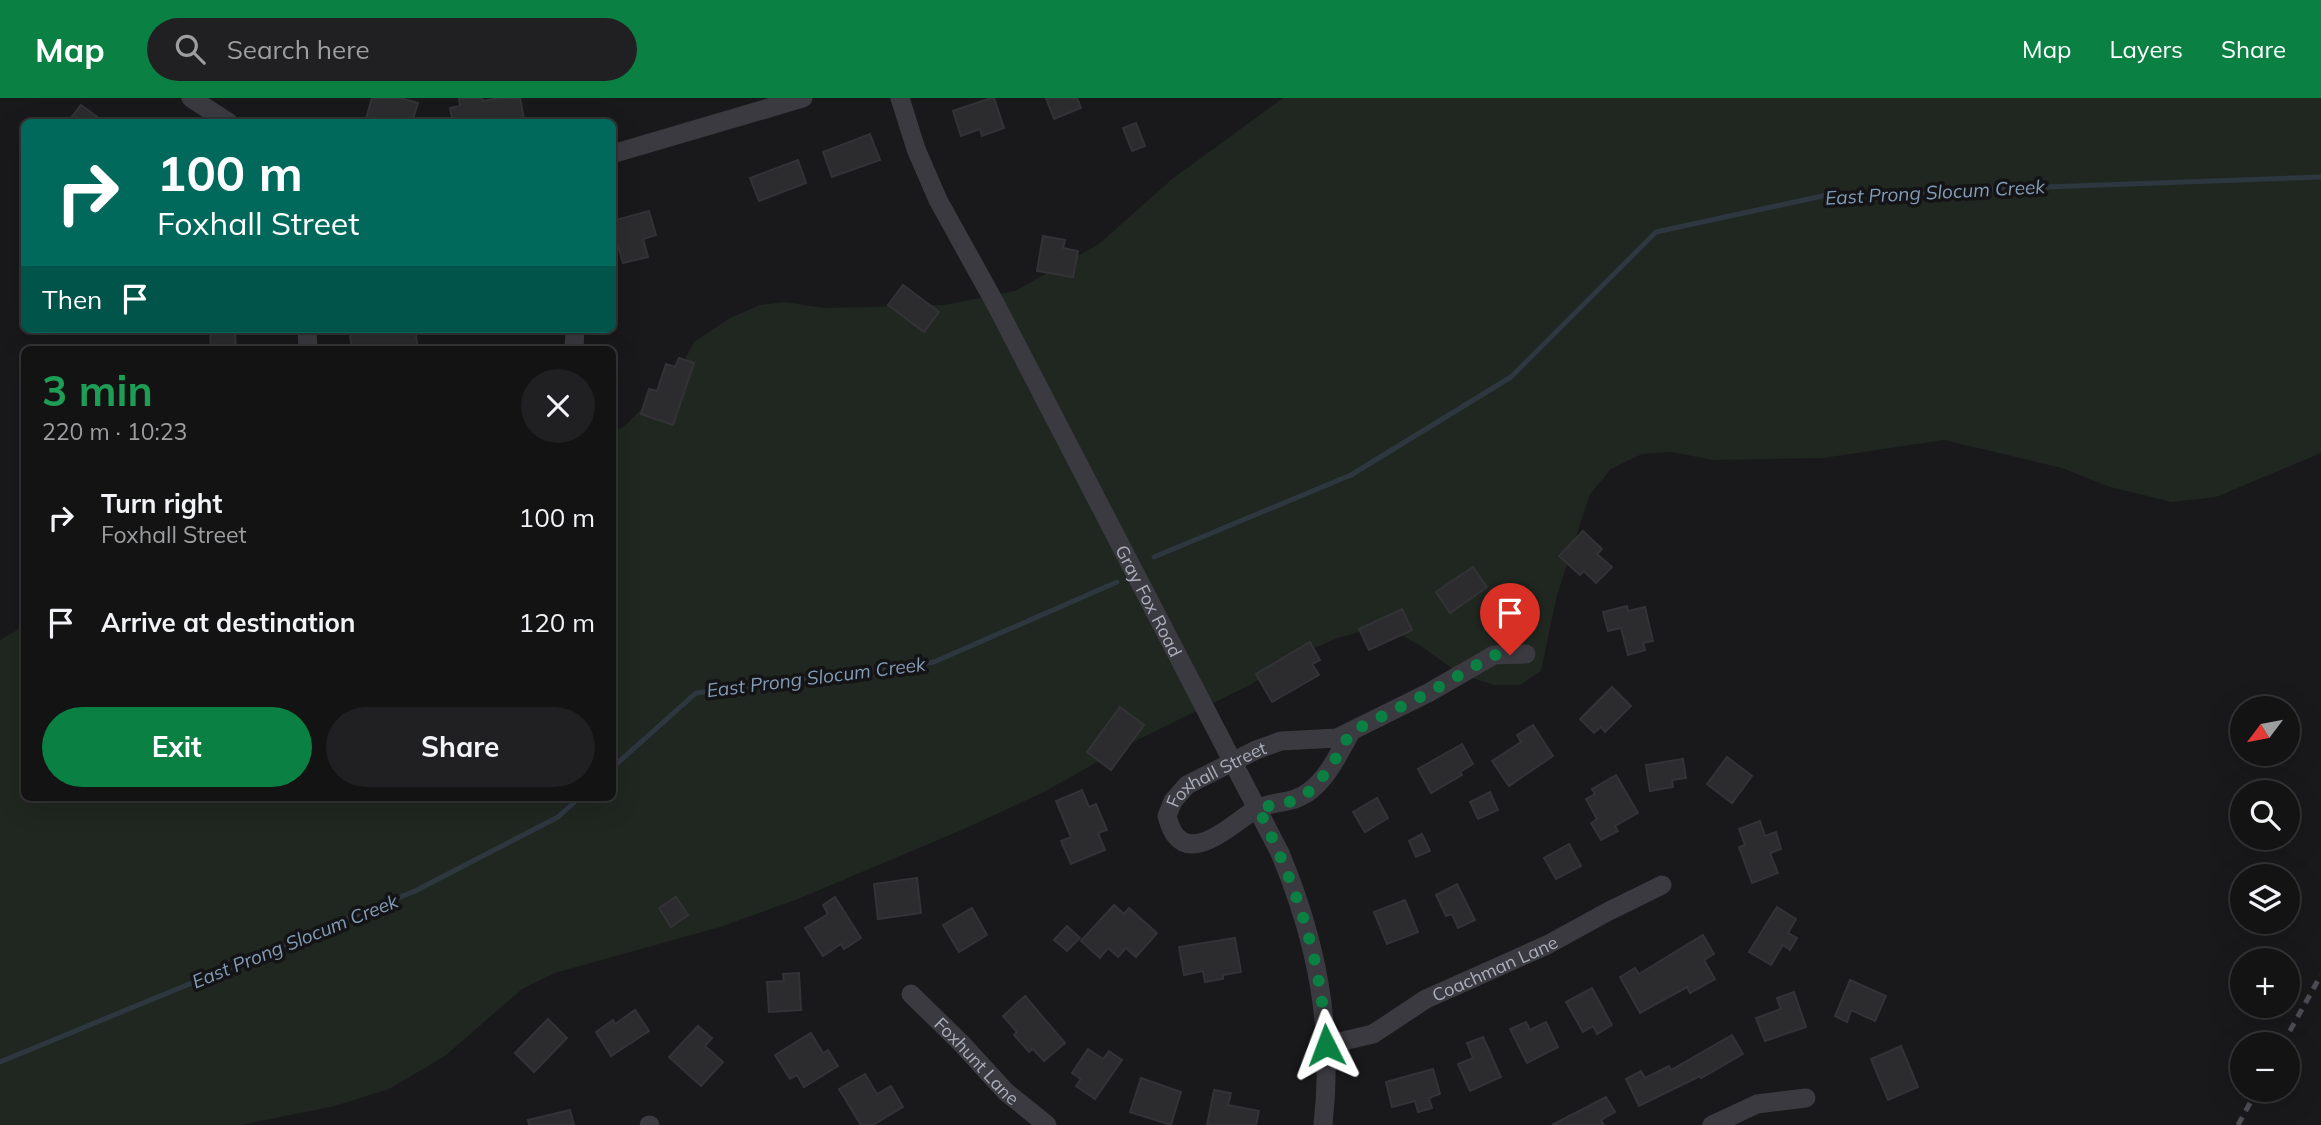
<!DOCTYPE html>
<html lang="en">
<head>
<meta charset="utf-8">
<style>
	:root { --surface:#131314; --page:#202022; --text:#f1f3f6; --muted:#9d9ea0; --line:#323234; --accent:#0b8043 }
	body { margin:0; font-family:Mulish,sans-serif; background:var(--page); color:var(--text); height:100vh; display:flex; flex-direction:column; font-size:26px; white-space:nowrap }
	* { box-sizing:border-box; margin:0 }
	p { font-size:23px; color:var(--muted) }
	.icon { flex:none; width:38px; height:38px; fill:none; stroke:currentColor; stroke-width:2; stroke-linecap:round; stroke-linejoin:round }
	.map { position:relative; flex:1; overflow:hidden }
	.side { position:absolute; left:21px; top:248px; width:595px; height:455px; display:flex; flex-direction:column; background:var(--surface); border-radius:10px; box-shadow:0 7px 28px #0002,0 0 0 2px var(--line) }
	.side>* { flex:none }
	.top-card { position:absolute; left:21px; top:21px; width:595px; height:214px; border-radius:10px; box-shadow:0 7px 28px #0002,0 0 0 2px var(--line); background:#00695c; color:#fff; overflow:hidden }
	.needle { width:46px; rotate:238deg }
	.buttons { position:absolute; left:2230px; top:598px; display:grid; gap:14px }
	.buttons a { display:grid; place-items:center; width:70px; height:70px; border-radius:50%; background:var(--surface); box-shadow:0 7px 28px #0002,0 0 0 2px var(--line); font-size:35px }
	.pin { position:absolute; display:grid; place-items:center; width:60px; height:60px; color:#fff; margin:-72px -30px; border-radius:50% 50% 50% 0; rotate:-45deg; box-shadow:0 0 7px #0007 }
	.pin .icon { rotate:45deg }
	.me { position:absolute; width:77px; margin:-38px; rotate:357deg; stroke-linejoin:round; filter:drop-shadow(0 0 5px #0008) }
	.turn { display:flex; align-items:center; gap:24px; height:147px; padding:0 21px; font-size:32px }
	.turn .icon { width:91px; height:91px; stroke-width:2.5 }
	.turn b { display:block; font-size:49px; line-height:60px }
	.then { display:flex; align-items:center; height:66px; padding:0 21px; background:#0003; gap:14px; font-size:26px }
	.round { display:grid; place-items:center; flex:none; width:74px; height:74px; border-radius:37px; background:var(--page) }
	.overview { display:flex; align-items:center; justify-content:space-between; height:119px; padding:0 21px }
	h1 { font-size:42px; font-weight:700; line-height:52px; color:#1e9e55 }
	.button { display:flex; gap:14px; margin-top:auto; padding:14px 21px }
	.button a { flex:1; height:80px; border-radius:42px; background:var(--accent); color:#fff; font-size:28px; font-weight:700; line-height:80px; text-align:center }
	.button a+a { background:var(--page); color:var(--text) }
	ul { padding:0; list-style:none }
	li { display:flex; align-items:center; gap:21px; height:105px; padding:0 21px }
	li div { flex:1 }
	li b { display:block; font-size:26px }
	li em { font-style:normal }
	header { display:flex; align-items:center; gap:42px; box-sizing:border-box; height:98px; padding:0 35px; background:var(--accent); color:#fff }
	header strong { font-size:33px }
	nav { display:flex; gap:38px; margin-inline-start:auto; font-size:24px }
	.search { width:490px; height:63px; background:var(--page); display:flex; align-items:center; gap:18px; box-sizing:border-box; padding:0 24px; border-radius:38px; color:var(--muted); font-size:26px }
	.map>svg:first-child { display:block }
</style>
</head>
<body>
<header>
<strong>Map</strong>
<div class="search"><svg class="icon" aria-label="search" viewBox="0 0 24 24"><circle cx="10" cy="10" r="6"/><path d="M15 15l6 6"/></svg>Search here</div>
<nav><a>Map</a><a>Layers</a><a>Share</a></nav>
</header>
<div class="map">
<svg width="2321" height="1027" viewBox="0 0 2321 1027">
	<rect width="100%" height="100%" fill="#19191b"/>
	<path fill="#1f2720" d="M 1283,0 L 2321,0 L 2321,355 L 2216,399 L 2172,404 L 2110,389 L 2062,370 L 1944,342 L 1823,360 L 1713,362 L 1671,354 L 1642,356 L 1611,371 L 1590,396 L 1557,497 L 1541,573 L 1520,587 L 1494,587 L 1458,575 L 1424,550 L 1396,534 L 1366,532 L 1338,540 L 1300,556 L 1250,587 L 1129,646 L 1044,694 L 964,731 L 798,801 L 720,829 L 555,875 L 522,891 L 445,958 L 389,991 L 335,1008 L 241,1027 L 0,1027 L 0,542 L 24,528 L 24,700 L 612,700 L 613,334 L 625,328 L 681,269 L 694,244 L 730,220 L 760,207 L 785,204 L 823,210 L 944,207 L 1015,193 L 1099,146 L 1172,81 Z"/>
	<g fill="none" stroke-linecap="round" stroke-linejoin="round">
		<g stroke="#2e3740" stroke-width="5">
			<path d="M 1154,459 L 1351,377 L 1511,279 L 1656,134 L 1827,97 L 2321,79"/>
			<path d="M 612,670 L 696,595 L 934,564 L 1117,484"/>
			<path d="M 0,964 L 415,793 L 558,719 L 579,700"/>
		</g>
	</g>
	<g fill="#2c2c2f" stroke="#333337" stroke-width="2">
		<path d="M 372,0 L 401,0 L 418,5 L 412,24 L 365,24 Z"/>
		<path d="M 459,0 L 482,0 L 483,3 L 499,0 L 520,0 L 524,21 L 507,24 L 453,24 L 450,10 L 460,8 Z"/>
		<path d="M 991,0 L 994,0 L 1004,30 L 982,38 L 980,31 L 961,38 L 953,13 Z"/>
		<path d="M 1046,0 L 1077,0 L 1081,10 L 1054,21 Z"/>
		<path d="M 81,7 L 104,24 L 68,24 Z"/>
		<path d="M 1136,25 L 1145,48 L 1132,53 L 1123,30 Z"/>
		<path d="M 870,36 L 880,62 L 832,79 L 823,54 Z"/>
		<path d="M 798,62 L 806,85 L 759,103 L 750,80 Z"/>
		<path d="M 649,113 L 656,137 L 643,141 L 648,159 L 623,165 L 618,148 L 612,150 L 612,123 Z"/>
		<path d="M 1043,138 L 1065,142 L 1063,150 L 1078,153 L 1073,179 L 1037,173 Z"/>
		<path d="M 903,187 L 939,214 L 924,234 L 888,207 Z"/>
		<path d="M 210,231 L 235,231 L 236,252 L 211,252 Z"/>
		<path d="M 390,231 L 415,231 L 418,252 L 352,252 L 350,237 Z"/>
		<path d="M 679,260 L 694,265 L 673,327 L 641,316 L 649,291 L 657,293 L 666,266 L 675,269 Z"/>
		<path d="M 1583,433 L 1602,451 L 1597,456 L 1612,469 L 1596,485 L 1584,473 L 1580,477 L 1559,458 Z"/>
		<path d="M 1473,469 L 1487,489 L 1450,515 L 1436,494 Z"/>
		<path d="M 1627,508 L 1628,513 L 1645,509 L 1653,543 L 1643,545 L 1645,552 L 1628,557 L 1621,530 L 1608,533 L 1603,514 Z"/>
		<path d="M 1402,511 L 1412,532 L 1369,552 L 1359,531 Z"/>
		<path d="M 1310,544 L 1320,562 L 1312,566 L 1319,577 L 1272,604 L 1256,576 Z"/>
		<path d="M 1612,589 L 1631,608 L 1605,634 L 1601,629 L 1594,635 L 1580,621 Z"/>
		<path d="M 1120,609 L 1144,627 L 1111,672 L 1087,654 Z"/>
		<path d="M 1533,627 L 1553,658 L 1509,688 L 1492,663 L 1521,644 L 1517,637 Z"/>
		<path d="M 1462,646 L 1473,666 L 1460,674 L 1462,677 L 1431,695 L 1418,671 Z"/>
		<path d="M 1727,659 L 1752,678 L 1732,705 L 1707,686 Z"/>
		<path d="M 1683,661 L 1686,680 L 1672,682 L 1673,689 L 1650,693 L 1646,667 Z"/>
		<path d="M 1616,677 L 1638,715 L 1615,728 L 1618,733 L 1601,742 L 1591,725 L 1597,721 L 1586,701 L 1595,696 L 1592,691 Z"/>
		<path d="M 1082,692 L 1089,709 L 1096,706 L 1107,732 L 1098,735 L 1105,752 L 1071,766 L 1061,743 L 1071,739 L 1056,703 Z"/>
		<path d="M 1490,694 L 1498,712 L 1478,721 L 1470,704 Z"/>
		<path d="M 1377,700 L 1388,720 L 1365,734 L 1353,714 Z"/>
		<path d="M 1760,723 L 1765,738 L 1776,734 L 1781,751 L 1770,755 L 1778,775 L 1752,785 L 1739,749 L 1745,747 L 1739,731 Z"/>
		<path d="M 1422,736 L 1430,753 L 1416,759 L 1409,743 Z"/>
		<path d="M 1569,746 L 1581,768 L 1556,781 L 1544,760 Z"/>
		<path d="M 917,780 L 921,815 L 878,821 L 874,786 Z"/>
		<path d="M 1457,786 L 1475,822 L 1458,830 L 1452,816 L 1446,818 L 1436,797 Z"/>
		<path d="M 676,799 L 688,817 L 671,829 L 659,810 Z"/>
		<path d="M 835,799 L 861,840 L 844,851 L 841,846 L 823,858 L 805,830 L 828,816 L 823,807 Z"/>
		<path d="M 1405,802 L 1418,834 L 1387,846 L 1374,814 Z"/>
		<path d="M 1114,807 L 1124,816 L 1129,810 L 1157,835 L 1136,859 L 1126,850 L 1118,859 L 1108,850 L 1100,860 L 1081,843 Z"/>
		<path d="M 1777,809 L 1796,821 L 1788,835 L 1797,840 L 1790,852 L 1783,847 L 1771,867 L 1749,854 Z"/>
		<path d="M 972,810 L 987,837 L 959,854 L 943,827 Z"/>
		<path d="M 1067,828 L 1080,840 L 1067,853 L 1054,842 Z"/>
		<path d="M 1703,837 L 1714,856 L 1704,862 L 1715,881 L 1690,895 L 1687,889 L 1640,915 L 1620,879 L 1635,870 L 1639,876 Z"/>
		<path d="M 1235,840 L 1241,874 L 1223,877 L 1223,881 L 1205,884 L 1203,873 L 1184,877 L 1179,849 Z"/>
		<path d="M 799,875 L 801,912 L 769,914 L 767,884 L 784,883 L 783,876 Z"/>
		<path d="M 1850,882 L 1886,898 L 1875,923 L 1851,912 L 1847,924 L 1835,918 Z"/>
		<path d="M 1592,890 L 1612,927 L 1597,936 L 1593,928 L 1583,934 L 1566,904 Z"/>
		<path d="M 1794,894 L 1806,929 L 1765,943 L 1756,920 L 1781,911 L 1777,900 Z"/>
		<path d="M 1025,898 L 1065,945 L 1044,963 L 1033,951 L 1029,954 L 1014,937 L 1017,934 L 1003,918 Z"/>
		<path d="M 635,912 L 649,933 L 611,958 L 596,934 L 613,922 L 615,926 Z"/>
		<path d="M 548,921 L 567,940 L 534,974 L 515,955 Z"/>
		<path d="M 1526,924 L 1530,932 L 1546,924 L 1558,949 L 1527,965 L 1510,931 Z"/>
		<path d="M 698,928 L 712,940 L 705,948 L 723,964 L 701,988 L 669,959 Z"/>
		<path d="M 811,935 L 823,955 L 828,952 L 838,968 L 804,989 L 797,977 L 790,981 L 775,957 Z"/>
		<path d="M 1732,937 L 1743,956 L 1701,980 L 1700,978 L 1639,1008 L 1626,981 L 1641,973 L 1645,980 L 1669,968 L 1671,972 Z"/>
		<path d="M 1483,939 L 1501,979 L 1470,993 L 1458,966 L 1473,960 L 1467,945 Z"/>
		<path d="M 1901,948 L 1918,989 L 1888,1002 L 1871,961 Z"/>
		<path d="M 1088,951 L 1103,961 L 1109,953 L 1122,962 L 1095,1001 L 1076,988 L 1081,981 L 1072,975 Z"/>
		<path d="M 1433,971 L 1440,996 L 1429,1000 L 1432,1010 L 1418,1014 L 1415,1003 L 1392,1009 L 1386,984 Z"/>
		<path d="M 865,976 L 877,996 L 891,988 L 903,1009 L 873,1027 L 861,1027 L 839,991 Z"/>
		<path d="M 1141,980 L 1181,994 L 1171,1027 L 1130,1014 Z"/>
		<path d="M 1214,992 L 1231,995 L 1228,1007 L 1259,1013 L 1256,1027 L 1207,1027 Z"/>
		<path d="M 1606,999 L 1615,1014 L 1601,1022 L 1604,1027 L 1552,1027 Z"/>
		<path d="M 570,1012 L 574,1027 L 529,1027 L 528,1022 Z"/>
	</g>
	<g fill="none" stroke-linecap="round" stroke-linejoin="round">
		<g stroke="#3a3a40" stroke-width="19">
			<path d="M 191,0 L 228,24"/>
			<path id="s1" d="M 900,0 L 916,51 L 938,102 L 995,205 L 1280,755 C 1317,844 1334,930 1323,1027"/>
			<path d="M 612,56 L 803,0"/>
			<path d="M 307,231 L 308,252"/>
			<path d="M 574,251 L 575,231"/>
			<path id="s2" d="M 1351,634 C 1340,653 1329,678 1311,692 C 1293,707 1274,702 1256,711 C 1237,722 1196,763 1176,738 C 1171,733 1169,725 1167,718 L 1173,703 L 1187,687 L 1256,652 L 1281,643 L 1337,640 L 1428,595 L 1494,557 L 1526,556"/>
			<path id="s3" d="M 911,896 L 961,945 L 1006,994 L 1047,1027"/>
			<path id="s4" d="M 1326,947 L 1373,936 L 1426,901 L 1547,847 L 1609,813 L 1662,787"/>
			<path d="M 649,1027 L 650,1027"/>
			<path d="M 1712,1027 L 1757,1006 L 1806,1000"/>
		</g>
		<g stroke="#4d4e55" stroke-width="5" stroke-dasharray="9 7" stroke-linecap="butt">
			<path d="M 2282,947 L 2321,877"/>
			<path d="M 2238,1027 L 2257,992"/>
		</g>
	</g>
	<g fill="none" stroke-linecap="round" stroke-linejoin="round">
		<path stroke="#0b8043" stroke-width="12" stroke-dasharray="0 21.6" d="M 1326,947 C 1321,857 1297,790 1258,710 L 1294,703 L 1313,691 L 1333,665 L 1351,634 L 1428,595 L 1494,557 L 1510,557"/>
	</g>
	<g text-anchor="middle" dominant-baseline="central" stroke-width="7" stroke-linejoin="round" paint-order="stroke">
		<g font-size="18" fill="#abafbb" stroke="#141416">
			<text stroke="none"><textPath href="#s1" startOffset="562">Gray Fox Road</textPath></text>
			<text stroke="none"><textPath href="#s2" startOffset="312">Foxhall Street</textPath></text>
			<text stroke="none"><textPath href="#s4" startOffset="187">Coachman Lane</textPath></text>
			<text stroke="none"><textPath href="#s3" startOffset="94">Foxhunt Lane</textPath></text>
		</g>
		<g font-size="19" font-style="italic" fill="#829bb6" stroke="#141416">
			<text transform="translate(1935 94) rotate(-3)">East Prong Slocum Creek</text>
			<text transform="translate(816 579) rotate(-7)">East Prong Slocum Creek</text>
			<text transform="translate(295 843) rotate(-22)">East Prong Slocum Creek</text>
		</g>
	</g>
</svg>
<div class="buttons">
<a><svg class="needle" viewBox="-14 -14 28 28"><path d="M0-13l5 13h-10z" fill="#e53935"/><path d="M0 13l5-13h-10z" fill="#9d9ea0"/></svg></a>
<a><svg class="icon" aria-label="search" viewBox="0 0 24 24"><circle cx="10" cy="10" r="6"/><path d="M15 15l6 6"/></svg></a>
<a><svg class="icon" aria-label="layers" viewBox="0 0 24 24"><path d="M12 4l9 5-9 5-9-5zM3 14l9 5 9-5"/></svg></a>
<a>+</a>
<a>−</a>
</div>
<div class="pin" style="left:1510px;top:557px;background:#d93025"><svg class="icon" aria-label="arrive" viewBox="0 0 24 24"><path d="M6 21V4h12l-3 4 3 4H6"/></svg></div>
<svg class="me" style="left:1326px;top:947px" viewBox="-20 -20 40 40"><path d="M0-17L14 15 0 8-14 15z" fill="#0b8043" stroke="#fff" stroke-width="4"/></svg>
<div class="top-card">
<div class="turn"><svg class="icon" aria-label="right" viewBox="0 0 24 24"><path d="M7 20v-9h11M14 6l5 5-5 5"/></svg><div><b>100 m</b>Foxhall Street</div></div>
<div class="then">Then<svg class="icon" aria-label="arrive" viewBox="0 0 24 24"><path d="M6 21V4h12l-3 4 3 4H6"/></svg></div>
</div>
<section class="side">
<div class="overview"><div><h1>3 min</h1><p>220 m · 10:23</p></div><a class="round"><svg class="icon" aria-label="close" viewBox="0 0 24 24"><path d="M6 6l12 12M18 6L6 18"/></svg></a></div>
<ul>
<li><svg class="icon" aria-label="right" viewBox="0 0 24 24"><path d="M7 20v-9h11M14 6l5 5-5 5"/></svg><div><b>Turn right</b><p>Foxhall Street</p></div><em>100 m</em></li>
<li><svg class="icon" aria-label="arrive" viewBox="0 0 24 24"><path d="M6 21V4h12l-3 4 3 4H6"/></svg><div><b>Arrive at destination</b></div><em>120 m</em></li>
</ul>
<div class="button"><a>Exit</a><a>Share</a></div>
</section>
</div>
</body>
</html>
